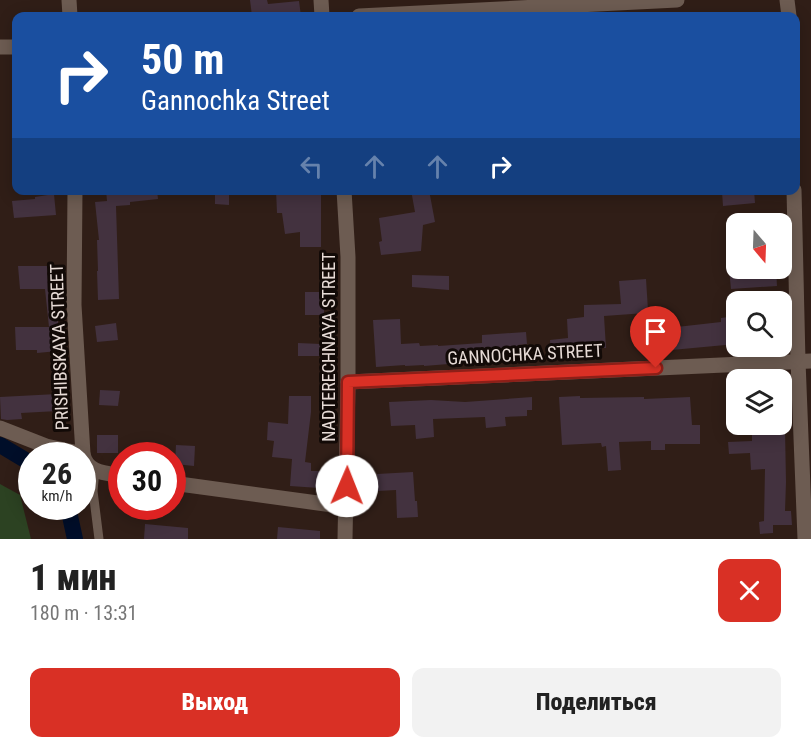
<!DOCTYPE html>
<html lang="ru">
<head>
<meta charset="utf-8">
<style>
	:root { --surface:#fff; --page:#f2f2f2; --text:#222; --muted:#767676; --accent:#d93025 }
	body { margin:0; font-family:"Roboto Condensed",sans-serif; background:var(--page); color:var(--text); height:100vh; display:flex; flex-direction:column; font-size:22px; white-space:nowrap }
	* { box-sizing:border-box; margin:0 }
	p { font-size:20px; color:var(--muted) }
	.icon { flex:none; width:33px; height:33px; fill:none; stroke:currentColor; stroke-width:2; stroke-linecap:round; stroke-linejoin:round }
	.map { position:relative; height:539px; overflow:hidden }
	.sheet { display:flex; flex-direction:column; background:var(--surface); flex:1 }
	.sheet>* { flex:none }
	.hud { position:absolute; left:12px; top:12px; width:788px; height:183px; border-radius:12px; box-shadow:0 3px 15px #0003; background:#1a4fa0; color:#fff; overflow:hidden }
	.needle { width:39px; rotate:161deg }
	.fabs { position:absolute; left:726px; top:213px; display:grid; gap:12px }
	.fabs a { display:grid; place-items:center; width:66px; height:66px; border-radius:12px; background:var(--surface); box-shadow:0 3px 15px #0003; font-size:30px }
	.speed { position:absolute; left:18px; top:442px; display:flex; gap:12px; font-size:30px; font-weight:700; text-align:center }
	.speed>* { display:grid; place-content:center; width:78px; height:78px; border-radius:50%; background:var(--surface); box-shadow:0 3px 15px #0003; line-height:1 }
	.speed small { font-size:15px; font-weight:400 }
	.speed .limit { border:9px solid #d22; background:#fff; color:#111 }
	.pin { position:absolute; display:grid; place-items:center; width:51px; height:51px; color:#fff; margin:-62px -26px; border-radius:50% 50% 50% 0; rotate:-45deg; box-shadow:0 0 6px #0007 }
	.pin .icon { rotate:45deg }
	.me { position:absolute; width:66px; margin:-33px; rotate:1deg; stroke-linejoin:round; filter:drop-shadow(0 0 4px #0008) }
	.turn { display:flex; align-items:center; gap:21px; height:126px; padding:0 30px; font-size:27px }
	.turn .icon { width:78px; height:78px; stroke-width:2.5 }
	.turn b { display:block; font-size:42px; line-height:51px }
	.lanes { display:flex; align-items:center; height:57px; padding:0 30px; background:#0003; justify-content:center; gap:30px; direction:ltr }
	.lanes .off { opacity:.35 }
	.round { display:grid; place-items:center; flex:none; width:63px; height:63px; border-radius:12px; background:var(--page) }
	.headline { display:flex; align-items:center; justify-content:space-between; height:102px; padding:0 30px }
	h1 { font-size:36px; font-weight:800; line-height:45px }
	.cta { display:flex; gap:12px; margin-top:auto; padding:12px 30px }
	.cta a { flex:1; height:69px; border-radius:12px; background:var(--accent); color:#fff; font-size:24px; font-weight:800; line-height:69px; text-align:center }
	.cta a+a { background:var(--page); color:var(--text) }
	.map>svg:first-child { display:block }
</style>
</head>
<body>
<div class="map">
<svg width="811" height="539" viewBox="0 0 811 539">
	<rect width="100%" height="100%" fill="#301e17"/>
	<path fill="#2c4222" d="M 0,484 L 20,495 L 31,539 L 0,539 Z"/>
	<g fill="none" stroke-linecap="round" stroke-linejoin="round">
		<g stroke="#000e29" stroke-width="16">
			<path d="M 0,445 L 32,464"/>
			<path d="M 68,507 L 75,539"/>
		</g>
	</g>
	<g fill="#43323f">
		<path d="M 250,0 L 267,0 L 268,4 L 299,1 L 301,16 L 252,16 Z"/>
		<path d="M 106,190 L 157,190 L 158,199 L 130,202 L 130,205 L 116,206 L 119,299 L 98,300 L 97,271 L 98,271 L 97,240 L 99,240 L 95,202 L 107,201 Z"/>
		<path d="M 215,190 L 229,190 L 229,205 L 215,204 Z"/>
		<path d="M 276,190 L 321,190 L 321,247 L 300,247 L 300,232 L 285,234 L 282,213 L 277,213 Z"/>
		<path d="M 411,190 L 429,190 L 435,222 L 423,225 L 421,251 L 381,255 L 379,242 L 382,241 L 379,218 L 415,212 Z"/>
		<path d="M 739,190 L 754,190 L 755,203 L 723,206 L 722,192 Z"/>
		<path d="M 54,194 L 56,215 L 14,218 L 12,201 L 35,199 L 35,197 Z"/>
		<path d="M 18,266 L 49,266 L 49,272 L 58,272 L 58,351 L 37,353 L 37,350 L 16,350 L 15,327 L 49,327 L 45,289 L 20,289 Z"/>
		<path d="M 729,268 L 776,268 L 777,286 L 731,289 Z"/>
		<path d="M 412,275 L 449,276 L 449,290 L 412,287 Z"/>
		<path d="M 646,279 L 648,310 L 657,309 L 659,329 L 721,322 L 721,318 L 736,316 L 736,344 L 661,351 L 662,354 L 650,355 L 646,313 L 604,316 L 606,348 L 601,348 L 602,354 L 551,358 L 550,340 L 568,338 L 567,319 L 584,317 L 584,305 L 621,304 L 619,281 Z"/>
		<rect x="305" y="292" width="19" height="23"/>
		<path d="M 400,319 L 401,344 L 419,343 L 420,346 L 438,345 L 438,346 L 482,343 L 482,335 L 526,332 L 527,344 L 518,345 L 518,352 L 511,353 L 511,359 L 424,366 L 424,365 L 405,366 L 405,365 L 376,367 L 373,320 Z"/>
		<path d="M 116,323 L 118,340 L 97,342 L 95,326 Z"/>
		<path d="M 298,343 L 321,344 L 320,356 L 298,356 Z"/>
		<path d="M 100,390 L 120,391 L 118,406 L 99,405 Z"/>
		<path d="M 57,394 L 58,411 L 21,413 L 22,419 L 7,420 L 1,419 L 0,397 Z"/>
		<path d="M 289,396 L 311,396 L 311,412 L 305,462 L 311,463 L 311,471 L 320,471 L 319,488 L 290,486 L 292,459 L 272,457 L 274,441 L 267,440 L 268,422 L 288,424 Z"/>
		<path d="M 580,396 L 580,398 L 644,397 L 644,399 L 690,397 L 692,425 L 700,425 L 700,444 L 665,444 L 665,450 L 651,450 L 651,441 L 619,442 L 621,470 L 608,471 L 606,446 L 602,447 L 601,443 L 562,445 L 559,397 Z"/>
		<path d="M 532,397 L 532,410 L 527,410 L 527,416 L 505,417 L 506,426 L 486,428 L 485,417 L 433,419 L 434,437 L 416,439 L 415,425 L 391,426 L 389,402 L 431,400 L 465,402 Z"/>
		<path d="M 785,429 L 786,482 L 785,511 L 791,511 L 792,525 L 773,525 L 773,533 L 760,534 L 759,522 L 764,521 L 765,469 L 751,470 L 750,453 L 729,454 L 728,442 L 752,441 L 752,431 Z"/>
		<rect x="97" y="435" width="21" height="18"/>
		<path d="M 176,445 L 195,446 L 194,466 L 175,464 Z"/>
		<path d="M 413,472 L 415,501 L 417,501 L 418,517 L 397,518 L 396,490 L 378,491 L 377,474 Z"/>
		<path d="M 145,524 L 188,528 L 188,539 L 144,539 Z"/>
		<path d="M 278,527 L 320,531 L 320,539 L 277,539 Z"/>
	</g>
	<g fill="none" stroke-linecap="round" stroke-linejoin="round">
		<path stroke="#6d5c52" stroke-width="9" d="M 95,470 L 93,491 L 99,539"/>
		<g stroke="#6d5c52" stroke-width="15">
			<path d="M 69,0 L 70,16"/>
			<path d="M 321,0 L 322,16"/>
			<path d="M 787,0 L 789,16"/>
			<path d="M 359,16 L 677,0"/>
			<path d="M 0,47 L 16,47"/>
			<path d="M 75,190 L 74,305 L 83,454 C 87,473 105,473 122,476"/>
			<path d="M 344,190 L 348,257 L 348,382 L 345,539"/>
			<path d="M 794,190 L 798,361 L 805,539"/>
			<path d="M 348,382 L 811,361"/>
			<path d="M 0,428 L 46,446 L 83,454"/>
			<path d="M 172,483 L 347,507"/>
		</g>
	</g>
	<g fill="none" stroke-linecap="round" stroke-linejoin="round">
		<g stroke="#8d1f18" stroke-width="15">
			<path id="route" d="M 347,486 L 348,382 L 656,368"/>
		</g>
		<use href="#route" stroke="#d93025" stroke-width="10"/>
	</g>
	<g text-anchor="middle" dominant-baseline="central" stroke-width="6" stroke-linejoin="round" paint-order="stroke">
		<g font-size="18" fill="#e7dbd6" stroke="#120a07">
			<text transform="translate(59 347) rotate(-92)">PRISHIBSKAYA STREET</text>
			<text transform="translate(328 347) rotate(-90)">NADTERECHNAYA STREET</text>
			<text transform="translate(525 354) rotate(-3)">GANNOCHKA STREET</text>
		</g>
	</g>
</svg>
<div class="fabs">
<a><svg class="needle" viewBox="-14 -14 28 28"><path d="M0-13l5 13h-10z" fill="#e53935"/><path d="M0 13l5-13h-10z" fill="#767676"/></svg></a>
<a><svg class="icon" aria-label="search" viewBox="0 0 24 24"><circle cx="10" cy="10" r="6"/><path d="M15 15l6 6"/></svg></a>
<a><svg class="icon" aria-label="layers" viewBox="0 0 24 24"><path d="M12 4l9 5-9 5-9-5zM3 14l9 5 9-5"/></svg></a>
</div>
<div class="speed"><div>26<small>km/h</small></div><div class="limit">30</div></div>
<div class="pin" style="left:656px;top:368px;background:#d93025"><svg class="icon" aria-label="arrive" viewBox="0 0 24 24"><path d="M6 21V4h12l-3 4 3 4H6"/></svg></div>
<svg class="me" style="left:347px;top:486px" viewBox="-20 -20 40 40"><circle r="19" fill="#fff"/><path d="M0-13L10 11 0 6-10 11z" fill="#d93025"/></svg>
<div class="hud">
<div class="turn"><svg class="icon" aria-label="right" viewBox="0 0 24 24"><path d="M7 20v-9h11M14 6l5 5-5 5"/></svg><div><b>50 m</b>Gannochka Street</div></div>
<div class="lanes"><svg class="icon off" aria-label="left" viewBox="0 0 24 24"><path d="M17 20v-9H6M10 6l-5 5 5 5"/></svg><svg class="icon off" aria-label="ahead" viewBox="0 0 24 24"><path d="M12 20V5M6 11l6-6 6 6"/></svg><svg class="icon off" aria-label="ahead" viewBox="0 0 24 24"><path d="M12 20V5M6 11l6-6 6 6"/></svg><svg class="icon" aria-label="right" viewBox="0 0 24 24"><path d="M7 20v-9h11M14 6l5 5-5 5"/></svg></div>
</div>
</div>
<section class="sheet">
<div class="headline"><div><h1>1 мин</h1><p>180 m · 13:31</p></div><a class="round" style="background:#d93025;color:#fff"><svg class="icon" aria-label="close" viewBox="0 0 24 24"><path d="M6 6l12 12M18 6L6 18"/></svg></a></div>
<div class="cta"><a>Выход</a><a>Поделиться</a></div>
</section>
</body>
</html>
